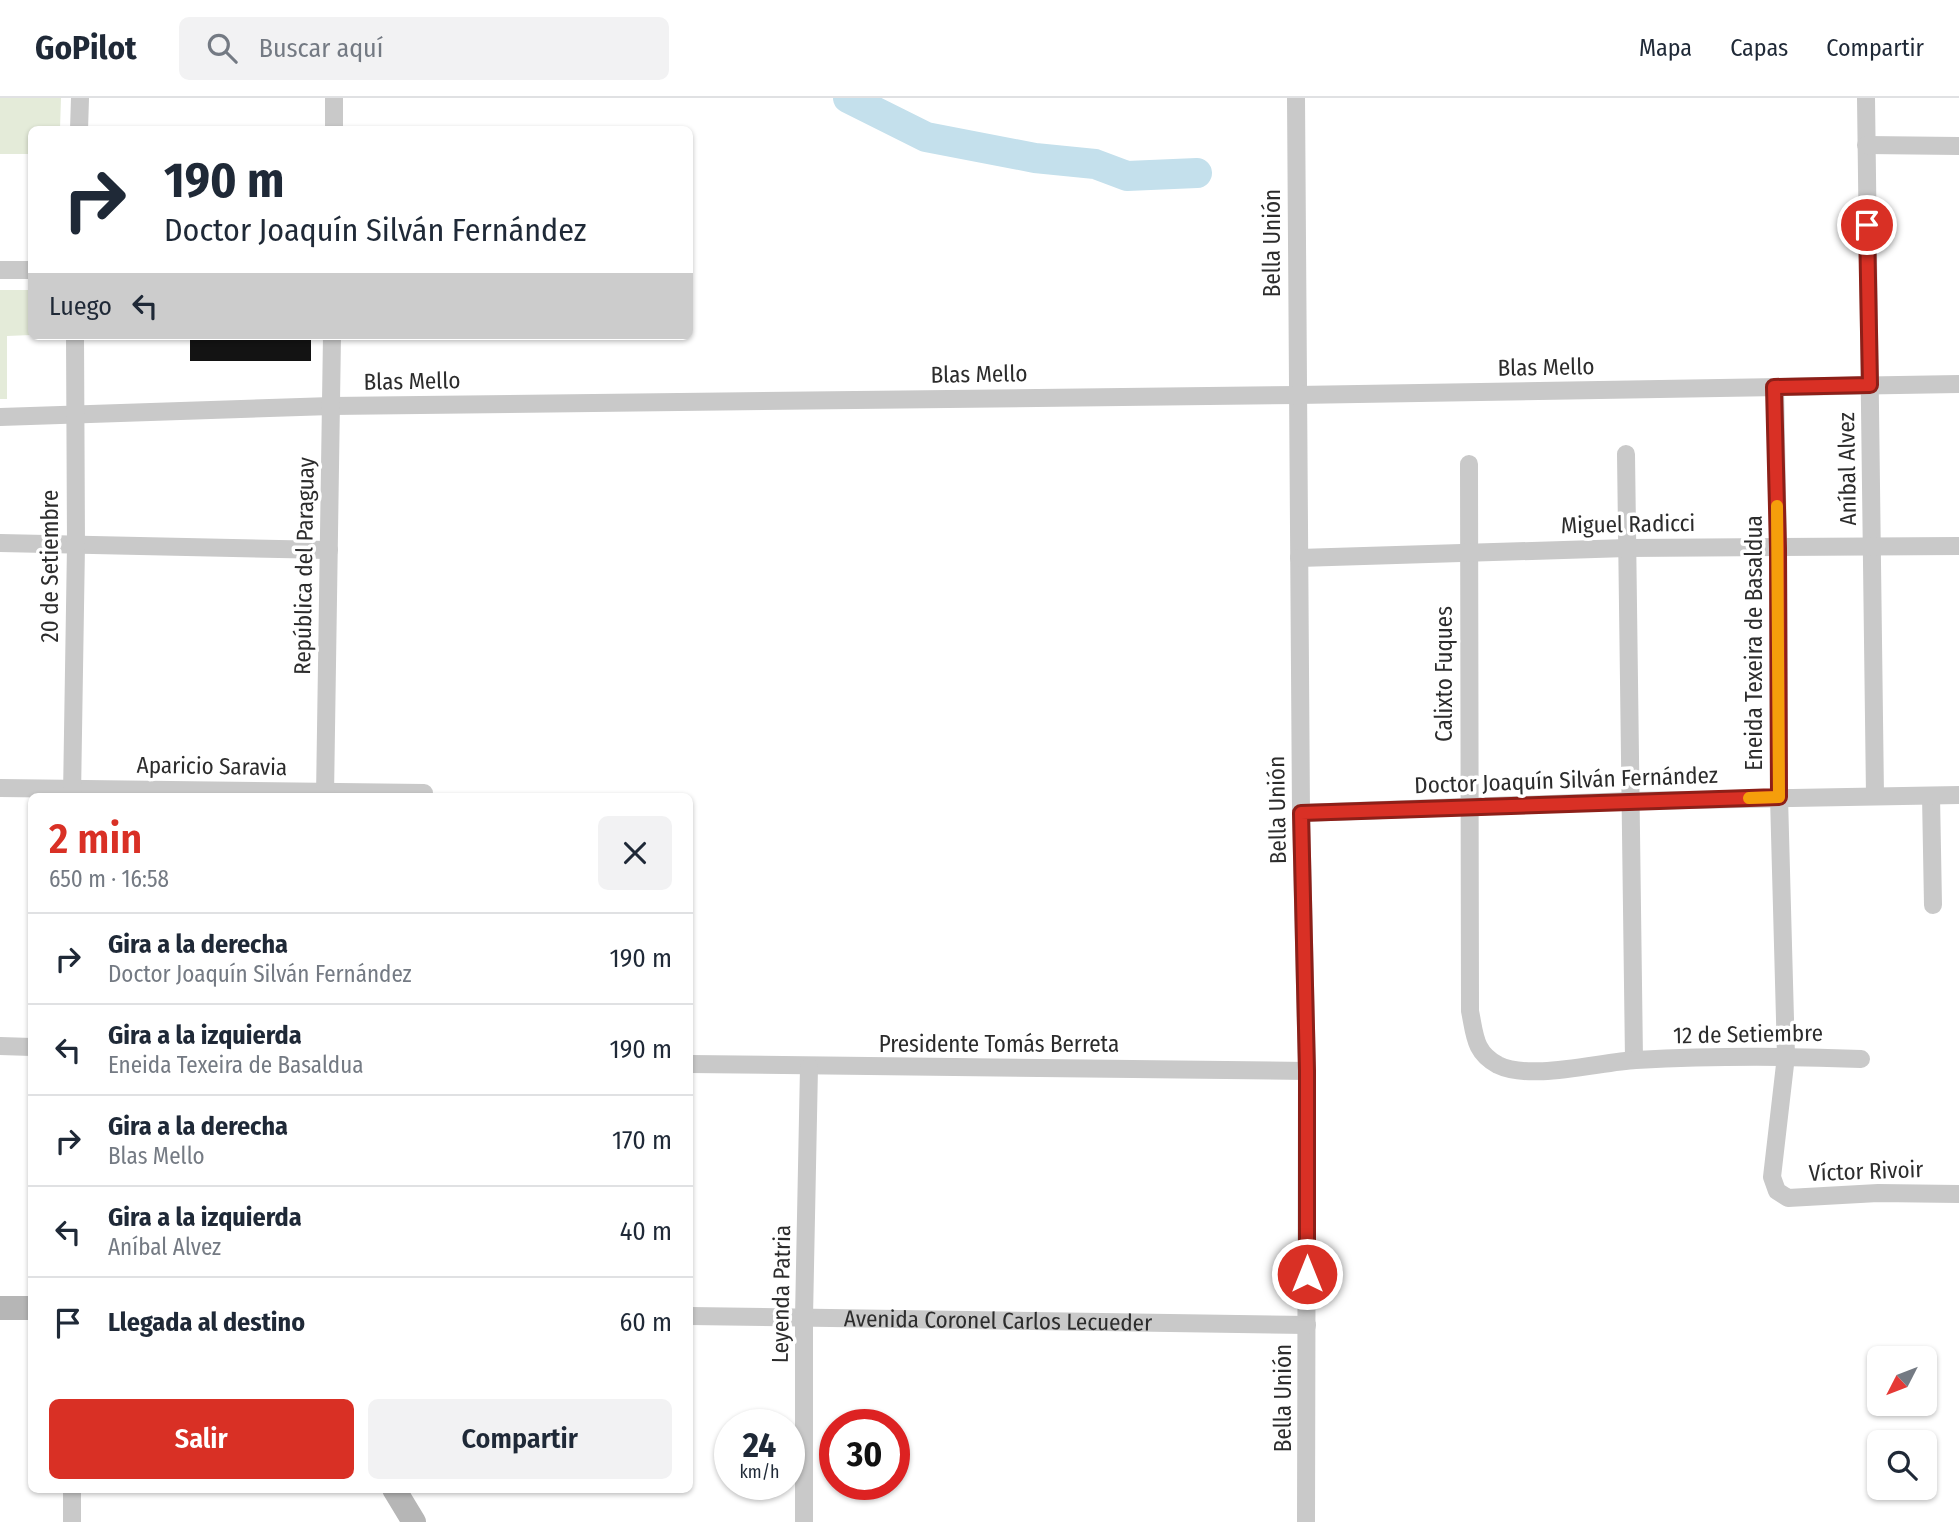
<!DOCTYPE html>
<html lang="es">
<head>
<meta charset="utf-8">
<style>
	:root { --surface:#fff; --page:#f2f2f3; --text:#1f2937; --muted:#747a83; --line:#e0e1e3; --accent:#d93025 }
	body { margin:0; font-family:"Fira Sans Condensed",sans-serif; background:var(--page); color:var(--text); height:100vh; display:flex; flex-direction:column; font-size:26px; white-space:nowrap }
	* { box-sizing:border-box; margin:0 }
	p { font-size:23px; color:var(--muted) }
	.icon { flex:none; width:38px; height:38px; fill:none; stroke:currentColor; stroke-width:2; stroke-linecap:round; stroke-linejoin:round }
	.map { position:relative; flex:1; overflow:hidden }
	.details { position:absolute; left:28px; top:695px; width:665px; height:700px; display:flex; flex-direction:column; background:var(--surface); border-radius:10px; box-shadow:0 2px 5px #0004 }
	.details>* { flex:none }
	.guide { position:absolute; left:28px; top:28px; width:665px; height:214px; border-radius:10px; box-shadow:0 2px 5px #0004; background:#fff; color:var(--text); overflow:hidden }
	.needle { width:46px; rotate:228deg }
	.controls { position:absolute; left:1867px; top:1248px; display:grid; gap:14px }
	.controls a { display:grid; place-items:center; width:70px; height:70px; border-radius:10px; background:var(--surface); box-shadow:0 2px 5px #0004; font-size:35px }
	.speed { position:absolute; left:714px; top:1311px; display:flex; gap:14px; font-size:35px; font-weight:700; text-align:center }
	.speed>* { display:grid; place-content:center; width:91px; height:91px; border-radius:50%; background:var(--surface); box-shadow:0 2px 5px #0004; line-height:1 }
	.speed small { font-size:18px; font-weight:400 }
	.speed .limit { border:10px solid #d22; background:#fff; color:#111 }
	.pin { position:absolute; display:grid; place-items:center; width:60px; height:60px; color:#fff; margin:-30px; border:4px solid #fff; border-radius:50%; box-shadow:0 2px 7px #0007 }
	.me { position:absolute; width:77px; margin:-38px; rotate:0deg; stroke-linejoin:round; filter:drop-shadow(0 0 5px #0008) }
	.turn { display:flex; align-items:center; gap:24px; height:147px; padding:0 21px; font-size:32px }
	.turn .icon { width:91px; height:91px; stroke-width:2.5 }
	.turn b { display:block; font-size:49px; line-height:60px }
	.then { display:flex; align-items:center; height:66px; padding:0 21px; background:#0003; gap:14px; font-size:26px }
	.round { display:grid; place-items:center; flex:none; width:74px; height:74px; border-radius:10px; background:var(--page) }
	.headline { display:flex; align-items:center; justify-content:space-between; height:119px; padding:0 21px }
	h1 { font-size:42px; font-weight:600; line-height:52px; color:var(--accent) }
	.primary-button { display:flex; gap:14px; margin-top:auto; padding:14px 21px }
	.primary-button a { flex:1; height:80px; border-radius:10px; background:var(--accent); color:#fff; font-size:28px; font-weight:600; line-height:80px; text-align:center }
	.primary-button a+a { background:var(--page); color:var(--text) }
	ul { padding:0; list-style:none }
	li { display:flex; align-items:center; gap:21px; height:91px; padding:0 21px; border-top:2px solid var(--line) }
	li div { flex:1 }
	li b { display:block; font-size:26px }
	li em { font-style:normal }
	header { display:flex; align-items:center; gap:42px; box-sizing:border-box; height:98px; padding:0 35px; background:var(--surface); border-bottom:2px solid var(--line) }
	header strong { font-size:33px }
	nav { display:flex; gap:38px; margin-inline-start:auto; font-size:24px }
	.search { width:490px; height:63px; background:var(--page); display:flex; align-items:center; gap:18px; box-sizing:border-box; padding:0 24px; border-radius:10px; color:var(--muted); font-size:26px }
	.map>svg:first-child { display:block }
</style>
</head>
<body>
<header>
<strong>GoPilot</strong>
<div class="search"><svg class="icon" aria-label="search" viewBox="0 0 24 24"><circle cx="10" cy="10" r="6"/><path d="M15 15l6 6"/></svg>Buscar aquí</div>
<nav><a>Mapa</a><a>Capas</a><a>Compartir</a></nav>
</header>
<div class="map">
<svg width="1959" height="1424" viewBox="0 0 1959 1424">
	<rect width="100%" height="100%" fill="#fff"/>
	<g fill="#e4ebd9">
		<path d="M 0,0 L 61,0 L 60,31 L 32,32 L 31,56 L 0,56 Z"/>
		<path d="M 0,192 L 31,192 L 31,237 L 7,238 L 7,301 L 0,301 Z"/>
	</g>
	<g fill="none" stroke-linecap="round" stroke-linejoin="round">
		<path stroke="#c4e0ec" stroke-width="30" d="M 848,0 L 926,39 L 1035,60 L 1095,66 L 1127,78 L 1197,75"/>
	</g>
	<rect fill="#131313" x="190" y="238" width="121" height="25"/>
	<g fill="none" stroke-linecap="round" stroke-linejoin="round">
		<g stroke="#c9c9c9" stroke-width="18">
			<path d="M 1296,0 L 1301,715 L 1307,973 L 1306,1424"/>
			<path d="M 1866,0 L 1875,698"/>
			<path d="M 79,32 L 80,0"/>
			<path d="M 334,32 L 334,0"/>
			<path d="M 1866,47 L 1959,48"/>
			<path d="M 0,172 L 32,172"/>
			<path d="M 1775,289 L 1778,450 L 1779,699 L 1786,958 L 1772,1079 L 1777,1093 L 1788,1100 L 1878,1095 L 1959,1096"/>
			<path d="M 0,319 L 331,308 L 1297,297 L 1959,286"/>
			<path d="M 1626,356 L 1634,962"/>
			<path d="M 1469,366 L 1470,913 C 1475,937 1474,954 1498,967 C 1530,983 1599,964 1636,962 C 1711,958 1786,958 1861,961"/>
			<path d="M 0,445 L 329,452"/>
			<path d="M 1299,460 L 1627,450 L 1959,448"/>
			<path d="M 0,690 L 424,695"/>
			<path d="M 72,698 L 76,447 L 75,238"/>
			<path d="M 325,698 L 332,238"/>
			<path d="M 1931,698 L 1933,807"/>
			<path d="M 1301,715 L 1632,703 L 1959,697"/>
			<path d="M 0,948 L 32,949"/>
			<path d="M 690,966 L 1307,973"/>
			<path id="s1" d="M 690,1218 L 1307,1227"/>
			<path d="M 72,1424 L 72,1391"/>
			<path d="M 804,1424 L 804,1219 L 809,969"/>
		</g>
		<g stroke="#b6b6b6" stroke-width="24">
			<path d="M 0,1210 L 32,1210"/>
			<path d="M 394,1391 L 414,1424"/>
		</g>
	</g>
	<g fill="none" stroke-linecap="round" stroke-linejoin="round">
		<g stroke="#8d1f18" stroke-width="18">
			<path id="route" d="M 1307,1176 L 1307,973 L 1301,715 L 1779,699 L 1778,450 L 1774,289 L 1870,287 L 1867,127"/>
		</g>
		<use href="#route" stroke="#d93025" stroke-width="12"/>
		<path stroke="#f59e0b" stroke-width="12" d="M 1749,700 L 1779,699 L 1777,408"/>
	</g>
	<g text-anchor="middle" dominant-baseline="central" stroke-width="7" stroke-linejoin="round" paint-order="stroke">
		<g font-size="23" fill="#2c2c2c" stroke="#fff">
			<text transform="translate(1272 145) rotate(-90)">Bella Unión</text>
			<text transform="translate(1546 269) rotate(-1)">Blas Mello</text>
			<text transform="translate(979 276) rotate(-1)">Blas Mello</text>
			<text transform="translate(412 283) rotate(-1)">Blas Mello</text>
			<text transform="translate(1847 371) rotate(-91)">Aníbal Alvez</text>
			<text transform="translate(1628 426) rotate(-1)">Miguel Radicci</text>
			<text transform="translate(50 468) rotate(-90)">20 de Setiembre</text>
			<text transform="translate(304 468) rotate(-89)">República del Paraguay</text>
			<text transform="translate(1754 545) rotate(-90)">Eneida Texeira de Basaldua</text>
			<text transform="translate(1444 576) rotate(-90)">Calixto Fuques</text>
			<text transform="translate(212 668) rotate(1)">Aparicio Saravia</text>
			<text transform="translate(1566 682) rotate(-2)">Doctor Joaquín Silván Fernández</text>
			<text transform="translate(1277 712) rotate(-91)">Bella Unión</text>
			<text transform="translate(1748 936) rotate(-1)">12 de Setiembre</text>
			<text x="999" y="946">Presidente Tomás Berreta</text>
			<text transform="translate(1866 1073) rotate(-2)">Víctor Rivoir</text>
			<text transform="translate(781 1196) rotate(-89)">Leyenda Patria</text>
			<text stroke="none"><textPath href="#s1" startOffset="308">Avenida Coronel Carlos Lecueder</textPath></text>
			<text transform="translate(1283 1300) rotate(-90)">Bella Unión</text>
		</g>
	</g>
</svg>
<div class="controls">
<a><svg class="needle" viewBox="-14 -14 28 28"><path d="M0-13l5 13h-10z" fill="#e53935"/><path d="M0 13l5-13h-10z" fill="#747a83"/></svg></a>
<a><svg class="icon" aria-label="search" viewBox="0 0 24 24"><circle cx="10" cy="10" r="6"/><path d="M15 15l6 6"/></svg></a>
</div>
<div class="speed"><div>24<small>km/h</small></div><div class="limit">30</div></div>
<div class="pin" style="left:1867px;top:127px;background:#d93025"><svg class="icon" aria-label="arrive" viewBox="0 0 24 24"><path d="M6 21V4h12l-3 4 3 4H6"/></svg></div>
<svg class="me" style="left:1307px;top:1176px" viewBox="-20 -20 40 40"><circle r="17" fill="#d93025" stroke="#fff" stroke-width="3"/><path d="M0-11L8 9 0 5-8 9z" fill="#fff"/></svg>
<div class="guide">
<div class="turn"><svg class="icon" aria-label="right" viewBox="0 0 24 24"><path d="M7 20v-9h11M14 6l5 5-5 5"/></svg><div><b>190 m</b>Doctor Joaquín Silván Fernández</div></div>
<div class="then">Luego<svg class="icon" aria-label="left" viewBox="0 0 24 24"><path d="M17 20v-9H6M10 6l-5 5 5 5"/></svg></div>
</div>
<section class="details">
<div class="headline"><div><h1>2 min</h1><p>650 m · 16:58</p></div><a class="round"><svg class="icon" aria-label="close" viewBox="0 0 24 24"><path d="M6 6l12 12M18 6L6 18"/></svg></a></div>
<ul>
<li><svg class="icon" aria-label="right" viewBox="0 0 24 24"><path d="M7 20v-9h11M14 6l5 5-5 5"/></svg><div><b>Gira a la derecha</b><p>Doctor Joaquín Silván Fernández</p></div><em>190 m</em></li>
<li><svg class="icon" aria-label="left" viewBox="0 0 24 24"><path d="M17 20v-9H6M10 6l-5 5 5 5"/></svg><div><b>Gira a la izquierda</b><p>Eneida Texeira de Basaldua</p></div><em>190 m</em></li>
<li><svg class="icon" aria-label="right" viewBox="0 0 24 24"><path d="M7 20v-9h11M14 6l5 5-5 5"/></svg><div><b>Gira a la derecha</b><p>Blas Mello</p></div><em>170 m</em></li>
<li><svg class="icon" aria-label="left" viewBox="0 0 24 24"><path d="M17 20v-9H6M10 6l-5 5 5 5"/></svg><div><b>Gira a la izquierda</b><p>Aníbal Alvez</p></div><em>40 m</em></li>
<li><svg class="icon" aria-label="arrive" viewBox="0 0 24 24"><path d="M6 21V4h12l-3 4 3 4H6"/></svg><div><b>Llegada al destino</b></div><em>60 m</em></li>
</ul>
<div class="primary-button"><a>Salir</a><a>Compartir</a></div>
</section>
</div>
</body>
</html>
